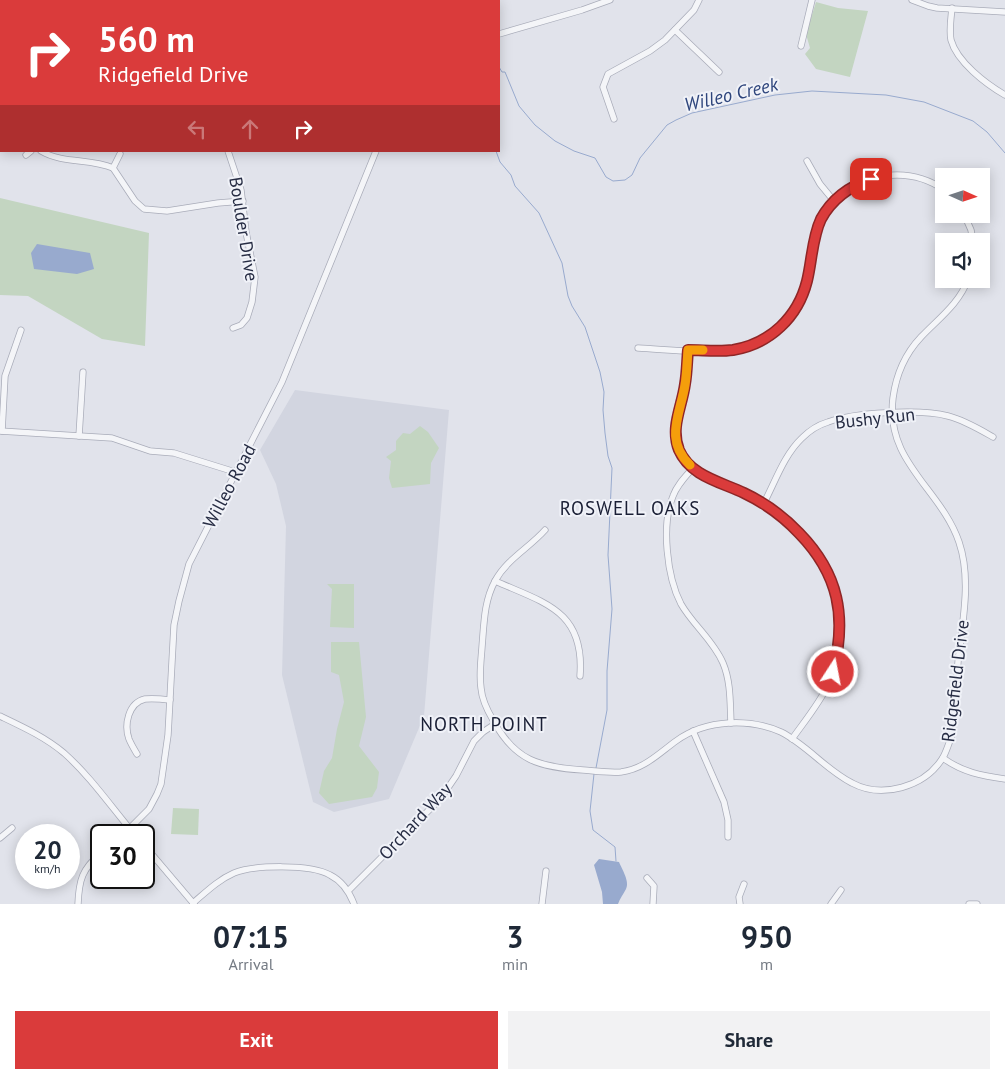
<!DOCTYPE html>
<html lang="en">
<head>
<meta charset="utf-8">
<style>
	:root { --surface:#fff; --page:#f2f2f3; --text:#1f2937; --muted:#747a83; --accent:#da3b3b }
	body { margin:0; font-family:"PT Sans",sans-serif; background:var(--page); color:var(--text); height:100vh; display:flex; flex-direction:column; font-size:19px; white-space:nowrap }
	* { box-sizing:border-box; margin:0 }
	p { font-size:16px; color:var(--muted) }
	.icon { flex:none; width:28px; height:28px; fill:none; stroke:currentColor; stroke-width:2; stroke-linecap:round; stroke-linejoin:round }
	.map { position:relative; height:904px; overflow:hidden }
	.drawer { display:flex; flex-direction:column; background:var(--surface); flex:1 }
	.drawer>* { flex:none }
	.top-card { position:absolute; left:0px; top:0px; width:500px; height:152px; box-shadow:0 2px 12px #0003; background:#da3b3b; color:#fff; overflow:hidden }
	.needle { width:32px; rotate:93deg }
	.fabs { position:absolute; left:935px; top:168px; display:grid; gap:10px }
	.fabs a { display:grid; place-items:center; width:55px; height:55px; border-radius:0px; background:var(--surface); box-shadow:0 2px 12px #0003; font-size:25px }
	.speed { position:absolute; left:15px; top:824px; display:flex; gap:10px; font-size:25px; font-weight:700; text-align:center }
	.speed>* { display:grid; place-content:center; width:65px; height:65px; border-radius:50%; background:var(--surface); box-shadow:0 2px 12px #0003; line-height:1 }
	.speed small { font-size:12px; font-weight:400 }
	.speed .limit { border:2px solid #111; border-radius:8px; background:#fff; color:#111 }
	.pin { position:absolute; display:grid; place-items:center; width:42px; height:42px; color:#fff; margin:-21px; border-radius:10px; box-shadow:0 2px 8px #0006 }
	.me { position:absolute; width:55px; margin:-28px; rotate:11deg; stroke-linejoin:round; filter:drop-shadow(0 0 4px #0008) }
	.turn { display:flex; align-items:center; gap:18px; height:105px; padding:0 15px; font-size:22px }
	.turn .icon { width:65px; height:65px; stroke-width:2.5 }
	.turn b { display:block; font-size:35px; line-height:42px }
	.lanes { display:flex; align-items:center; height:48px; padding:0 15px; background:#0003; justify-content:center; gap:25px; direction:ltr }
	.lanes .off { opacity:.35 }
	.eta { display:flex; justify-content:space-evenly; align-items:center; height:85px; text-align:center }
	.eta b { font-size:30px; font-weight:600; line-height:35px }
	.cta { display:flex; gap:10px; margin-top:auto; padding:10px 15px }
	.cta a { flex:1; height:58px; border-radius:0px; background:var(--accent); color:#fff; font-size:20px; font-weight:600; line-height:58px; text-align:center }
	.cta a+a { background:var(--page); color:var(--text) }
	.map>svg:first-child { display:block }
</style>
</head>
<body>
<div class="map">
<svg width="1005" height="904" viewBox="0 0 1005 904">
	<rect width="100%" height="100%" fill="#e1e3eb"/>
	<path fill="#d2d5e0" d="M 295,390 L 449,410 L 424,716 L 389,799 L 334,812 L 313,802 L 282,675 L 286,526 L 276,484 L 260,450 Z"/>
	<g fill="#c3d5c1">
		<path d="M 816,2 L 838,8 L 868,11 L 850,77 L 816,69 L 805,54 L 810,48 L 806,34 Z"/>
		<path d="M 0,198 L 149,233 L 145,346 L 102,339 L 28,296 L 0,295 Z"/>
		<path d="M 420,426 L 428,432 L 439,448 L 431,463 L 430,484 L 392,488 L 389,478 L 391,461 L 386,457 L 396,450 L 396,441 L 403,433 L 410,434 Z"/>
		<path d="M 327,584 L 354,584 L 354,628 L 330,627 L 332,589 Z"/>
		<path d="M 331,642 L 359,642 L 366,717 L 359,746 L 379,772 L 377,788 L 372,797 L 329,804 L 319,793 L 324,771 L 332,758 L 337,729 L 344,702 L 339,675 L 331,672 Z"/>
		<path d="M 173,808 L 199,809 L 198,835 L 171,834 Z"/>
	</g>
	<g fill="#98aace">
		<path d="M 37,244 L 90,253 L 94,269 L 77,274 L 34,269 L 31,253 Z"/>
		<path d="M 599,859 L 619,862 C 622,869 630,882 626,889 C 623,895 620,898 618,904 L 603,904 L 602,892 L 594,865 Z"/>
	</g>
	<g fill="none" stroke-linecap="round" stroke-linejoin="round">
		<g stroke="#98aace" stroke-width="1">
			<path d="M 58,0 L 58,1"/>
			<path d="M 329,0 L 330,1"/>
			<path d="M 467,0 L 468,1"/>
			<path d="M 195,1 L 196,0"/>
			<path d="M 397,1 L 398,0"/>
			<path d="M 482,1 L 484,0"/>
			<path d="M 499,67 L 502,72 L 505,72 L 519,106 L 535,125 L 555,141 L 574,151 L 595,158 L 606,177 L 613,181 L 625,180 L 632,175 L 640,158 L 667,125 L 676,120 L 692,113 L 775,95 L 812,91 L 886,95 L 924,102 L 973,121 L 987,132 L 1005,153"/>
			<path d="M 496,151 L 500,162 L 511,175 L 515,186 L 539,213 L 562,263 L 568,296 L 572,306 L 585,327 L 600,372 L 604,392 L 603,410 L 605,433 L 608,456 L 612,468 L 608,555 L 612,609 L 607,671 L 607,710 L 596,768"/>
			<path d="M 594,774 L 590,811 L 593,830 L 615,847 L 616,861"/>
		</g>
		<g stroke="#a9acb9" stroke-width="7">
			<g id="minor">
				<path d="M 912,0 L 928,6 L 937,8 L 1005,12"/>
				<path d="M 952,8 C 951,18 949,30 951,40 C 957,62 986,84 1005,95"/>
				<path d="M 675,30 L 719,72"/>
				<path d="M 499,34 L 582,10 L 610,0"/>
				<path d="M 801,46 L 812,0"/>
				<path d="M 614,119 L 603,87 L 608,74 L 650,51 L 665,40 L 694,10 L 699,0"/>
				<path d="M 41,151 C 63,164 90,158 113,168"/>
				<path d="M 228,151 L 241,190 L 246,232 L 255,277 L 252,302 L 247,318 L 241,325 L 233,328"/>
				<path d="M 120,154 L 113,168 L 135,201 L 144,209 L 167,211 L 218,203 L 243,201"/>
				<path d="M 26,155 L 31,151"/>
				<path d="M 807,161 L 820,184 L 834,201"/>
				<path d="M 964,214 L 971,230 L 973,241"/>
				<path d="M 638,348 C 681,350 737,360 774,333 C 825,295 795,228 845,192 C 856,184 869,178 883,176 C 904,173 926,177 944,190"/>
				<path d="M 688,350 C 687,361 687,373 685,384 C 682,408 668,430 681,453 C 694,478 733,487 757,500 C 773,508 786,520 798,532 C 828,563 838,587 839,630 C 839,649 836,668 828,685 C 819,704 804,722 792,739"/>
				<path d="M 0,431 L 112,438 L 150,451 L 174,453 L 235,472"/>
				<path d="M 2,431 L 5,376 L 21,330"/>
				<path d="M 79,436 L 83,372"/>
				<path d="M 693,468 C 685,477 677,485 673,496 C 661,525 667,577 681,604 C 693,625 713,640 723,663 C 731,682 730,703 731,723"/>
				<path d="M 764,503 C 775,482 784,455 802,438 C 809,431 818,425 828,422 C 854,412 921,409 948,416 C 964,420 979,429 993,437"/>
				<path d="M 545,530 C 529,548 507,559 495,581 C 484,601 484,624 482,647 C 481,661 479,675 481,688 C 482,700 487,710 493,720 C 515,761 539,767 583,770 C 595,771 608,773 621,772 C 644,769 658,754 676,741 C 691,730 711,724 729,723 C 746,722 765,725 781,732 C 807,745 826,770 852,783 C 882,799 924,787 942,759 C 946,753 948,745 951,738 C 956,713 956,687 958,662 C 962,624 972,580 959,542 C 941,489 885,462 893,398 C 896,375 905,354 921,337 C 938,319 960,303 968,279"/>
				<path d="M 495,581 C 545,603 585,611 580,676"/>
				<path d="M 0,716 C 23,727 45,737 64,753 C 91,777 112,808 135,835"/>
				<path d="M 693,731 L 724,802 L 728,820 L 728,837"/>
				<path d="M 137,754 C 134,749 131,744 129,739 C 124,725 128,703 145,699 C 153,698 162,699 170,700"/>
				<path d="M 943,758 C 962,772 982,776 1005,779"/>
				<path d="M 123,835 L 149,809 L 157,794 L 161,784 L 168,735 L 174,625 L 179,601 L 189,564 L 282,382 L 376,151"/>
				<path d="M 0,838 L 12,828"/>
				<path d="M 144,845 L 194,904"/>
				<path d="M 647,878 L 654,886 L 653,904"/>
				<path d="M 348,891 L 441,798 L 456,776 L 474,741 L 483,732 L 495,724"/>
				<path d="M 193,903 C 206,892 218,880 234,873 C 254,865 311,864 330,875 C 342,881 349,891 354,904"/>
				<path d="M 78,904 C 79,880 82,869 101,853"/>
				<path d="M 542,904 L 546,871"/>
				<path d="M 740,904 L 739,897 L 744,884"/>
				<path d="M 831,904 L 841,890"/>
				<path d="M 969,904 L 977,904"/>
			</g>
		</g>
		<use href="#minor" stroke="#f4f5f8" stroke-width="5.5"/>
	</g>
	<g fill="none" stroke-linecap="round" stroke-linejoin="round">
		<g stroke="#8e2626" stroke-width="12">
			<path id="route" d="M 833,672 C 847,617 839,574 799,533 C 783,516 765,503 744,493 C 721,482 690,476 679,450 C 670,427 682,407 685,384 C 687,373 687,361 688,350 C 703,350 718,352 733,350 C 770,344 798,317 807,281 C 812,261 812,238 821,219 C 832,199 850,186 871,179"/>
		</g>
		<use href="#route" stroke="#da3b3b" stroke-width="9"/>
		<path stroke="#f59e0b" stroke-width="9" d="M 690,465 C 664,440 680,415 685,385 C 687,373 687,362 688,350 L 703,350"/>
	</g>
	<g text-anchor="middle" dominant-baseline="central" stroke-width="4" stroke-linejoin="round" paint-order="stroke">
		<g font-size="18" fill="#272d44" stroke="#f0f2f8">
			<text transform="translate(244 229) rotate(81)">Boulder Drive</text>
			<text transform="translate(875 418) rotate(-6)">Bushy Run</text>
			<text transform="translate(229 486) rotate(-62)">Willeo Road</text>
			<text transform="translate(955 681) rotate(-83)">Ridgefield Drive</text>
			<text transform="translate(415 821) rotate(-47)">Orchard Way</text>
		</g>
		<g font-size="19" font-style="italic" fill="#2e457c" stroke="#f0f2f8">
			<text transform="translate(731 94) rotate(-13)">Willeo Creek</text>
		</g>
		<g font-size="19" letter-spacing="1" fill="#1a1f35" stroke="#f0f2f8">
			<text x="630" y="508">ROSWELL OAKS</text>
			<text x="484" y="724">NORTH POINT</text>
		</g>
	</g>
</svg>
<div class="fabs">
<a><svg class="needle" viewBox="-14 -14 28 28"><path d="M0-13l5 13h-10z" fill="#e53935"/><path d="M0 13l5-13h-10z" fill="#747a83"/></svg></a>
<a><svg class="icon" aria-label="sound" viewBox="0 0 24 24"><path d="M4 9h4l5-4v14l-5-4H4zM17 9q2 3 0 6"/></svg></a>
</div>
<div class="speed"><div>20<small>km/h</small></div><div class="limit">30</div></div>
<div class="pin" style="left:871px;top:179px;background:#d93025"><svg class="icon" aria-label="arrive" viewBox="0 0 24 24"><path d="M6 21V4h12l-3 4 3 4H6"/></svg></div>
<svg class="me" style="left:833px;top:672px" viewBox="-20 -20 40 40"><circle r="17" fill="#da3b3b" stroke="#fff" stroke-width="3"/><path d="M0-11L8 9 0 5-8 9z" fill="#fff"/></svg>
<div class="top-card">
<div class="turn"><svg class="icon" aria-label="right" viewBox="0 0 24 24"><path d="M7 20v-9h11M14 6l5 5-5 5"/></svg><div><b>560 m</b>Ridgefield Drive</div></div>
<div class="lanes"><svg class="icon off" aria-label="left" viewBox="0 0 24 24"><path d="M17 20v-9H6M10 6l-5 5 5 5"/></svg><svg class="icon off" aria-label="ahead" viewBox="0 0 24 24"><path d="M12 20V5M6 11l6-6 6 6"/></svg><svg class="icon" aria-label="right" viewBox="0 0 24 24"><path d="M7 20v-9h11M14 6l5 5-5 5"/></svg></div>
</div>
</div>
<section class="drawer">
<div class="eta">
<div><b>07:15</b><p>Arrival</p></div>
<div><b>3</b><p>min</p></div>
<div><b>950</b><p>m</p></div>
</div>
<div class="cta"><a>Exit</a><a>Share</a></div>
</section>
</body>
</html>
